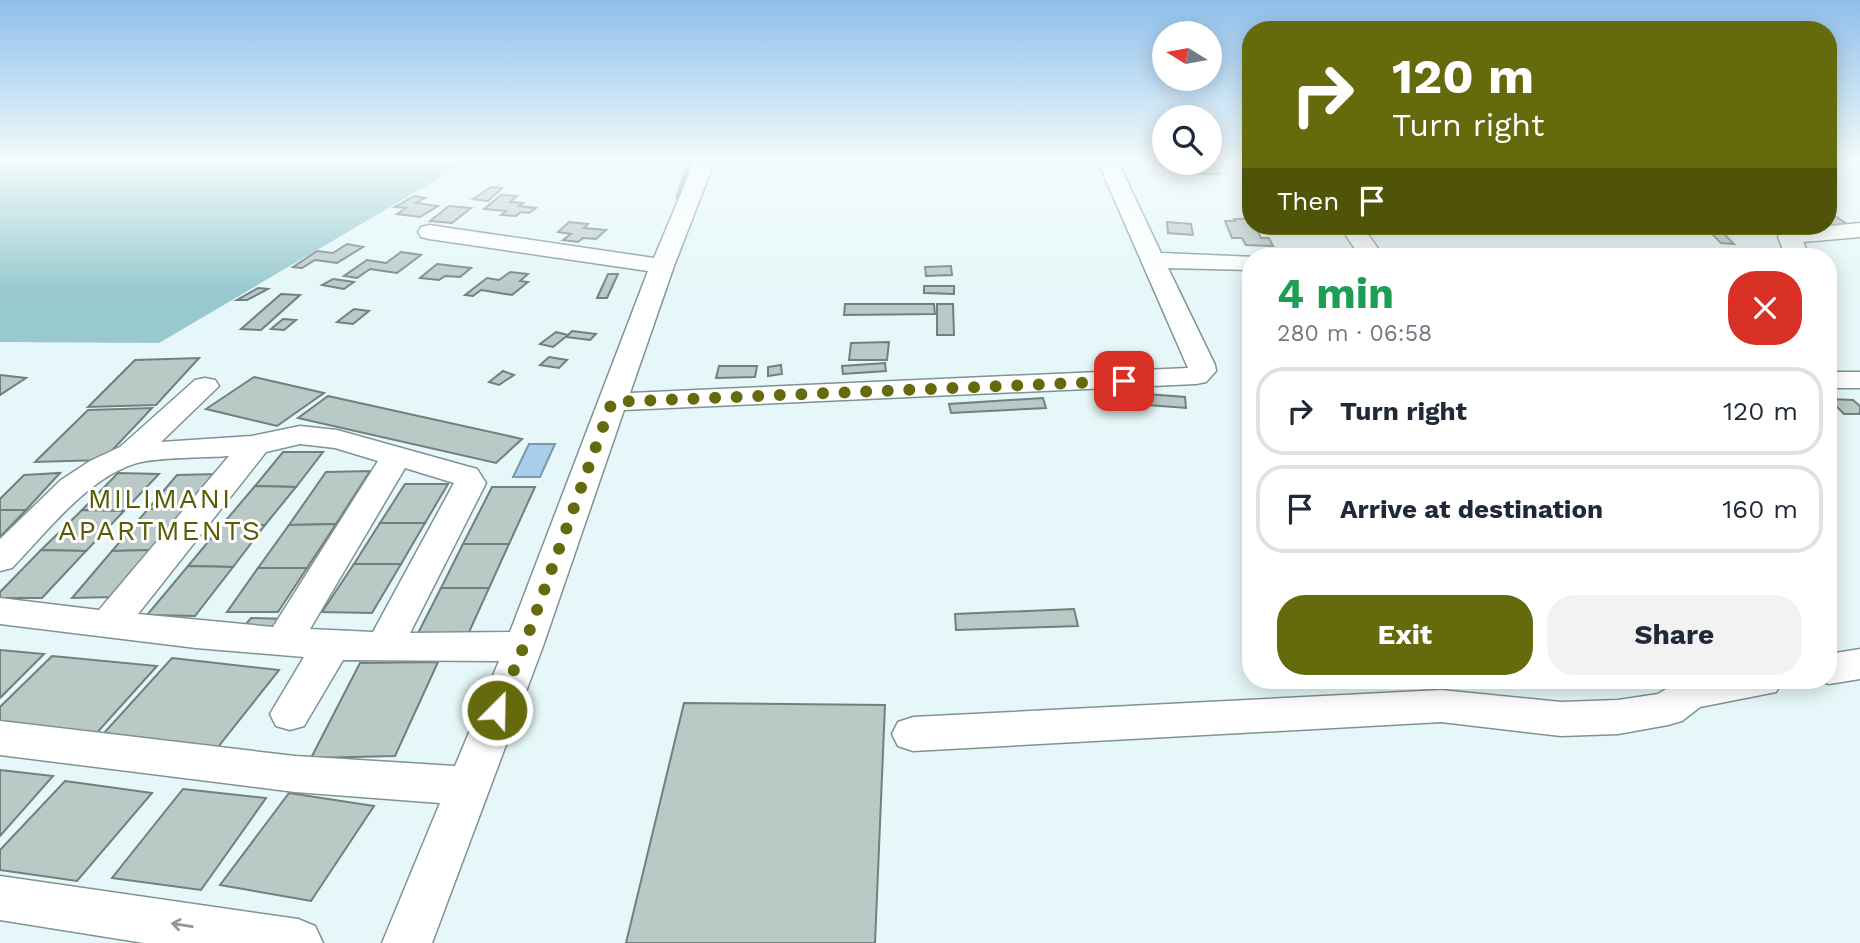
<!DOCTYPE html>
<html lang="en">
<head>
<meta charset="utf-8">
<style>
	:root { --surface:#fff; --page:#f2f2f3; --text:#1f2937; --muted:#747a83; --line:#e0e1e3; --accent:#656a0c }
	body { margin:0; font-family:"Work Sans",sans-serif; background:var(--page); color:var(--text); height:100vh; display:flex; flex-direction:column; font-size:26px; white-space:nowrap }
	* { box-sizing:border-box; margin:0 }
	p { font-size:23px; color:var(--muted) }
	.icon { flex:none; width:38px; height:38px; fill:none; stroke:currentColor; stroke-width:2; stroke-linecap:round; stroke-linejoin:round }
	.map { position:relative; flex:1; overflow:hidden }
	.details { position:absolute; left:1242px; top:248px; width:595px; height:441px; display:flex; flex-direction:column; background:var(--surface); border-radius:28px; box-shadow:0 4px 18px #0003 }
	.details>* { flex:none }
	.banner { position:absolute; left:1242px; top:21px; width:595px; height:214px; border-radius:28px; box-shadow:0 4px 18px #0003; background:#656a0c; color:#fff; overflow:hidden }
	.needle { width:46px; rotate:281deg }
	.buttons { position:absolute; left:1152px; top:21px; display:grid; gap:14px }
	.buttons a { display:grid; place-items:center; width:70px; height:70px; border-radius:50%; background:var(--surface); box-shadow:0 4px 18px #0003; font-size:35px }
	.pin { position:absolute; display:grid; place-items:center; width:60px; height:60px; color:#fff; margin:-30px; border-radius:14px; box-shadow:0 4px 10px #0006 }
	.me { position:absolute; width:77px; margin:-38px; rotate:23deg; stroke-linejoin:round; filter:drop-shadow(0 0 5px #0008) }
	.turn { display:flex; align-items:center; gap:24px; height:147px; padding:0 35px; font-size:32px }
	.turn .icon { width:91px; height:91px; stroke-width:2.5 }
	.turn b { display:block; font-size:49px; line-height:60px }
	.then { display:flex; align-items:center; height:66px; padding:0 35px; background:#0003; gap:14px; font-size:26px }
	.round { display:grid; place-items:center; flex:none; width:74px; height:74px; border-radius:28px; background:var(--page) }
	.headline { display:flex; align-items:center; justify-content:space-between; height:119px; padding:0 35px }
	h1 { font-size:42px; font-weight:700; line-height:52px; color:#1e9e55 }
	.primary-button { display:flex; gap:14px; margin-top:auto; padding:14px 35px }
	.primary-button a { flex:1; height:80px; border-radius:28px; background:var(--accent); color:#fff; font-size:28px; font-weight:700; line-height:80px; text-align:center }
	.primary-button a+a { background:var(--page); color:var(--text) }
	ul { padding:0; list-style:none }
	li { display:flex; align-items:center; gap:21px; height:88px; margin:0 14px 10px; padding:0 21px; border:4px solid var(--line); border-radius:28px }
	li div { flex:1 }
	li b { display:block; font-size:26px }
	li em { font-style:normal }
	.map>svg:first-child { display:block }
</style>
</head>
<body>
<div class="map">
<svg width="1860" height="943" viewBox="0 0 1860 943">
	<rect width="100%" height="100%" fill="#e5f7f8"/>
	<path fill="#98c9ce" d="M 0,160 L 470,160 L 159,343 L 0,342 Z"/>
	<path fill="#a7cfec" stroke="#7b98ad" stroke-width="2" d="M 529,444 L 555,444 L 540,477 L 513,477 Z"/>
	<g fill="none" stroke-linecap="round" stroke-linejoin="round">
		<path stroke="#7b98ad" stroke-width="5" d="M 678,197 L 690,160"/>
	</g>
	<g fill="#b8c9c6" stroke="#71807e" stroke-width="2">
		<path d="M 1214,165 L 1220,174 L 1201,174 L 1196,166 Z"/>
		<path d="M 491,187 L 502,188 L 488,201 L 473,199 Z"/>
		<path d="M 501,195 L 517,196 L 510,202 L 523,203 L 519,206 L 536,208 L 529,213 L 521,212 L 516,216 L 501,215 L 506,211 L 484,209 Z"/>
		<path d="M 414,196 L 425,198 L 416,203 L 438,206 L 420,217 L 397,214 L 406,208 L 395,207 Z"/>
		<path d="M 449,206 L 471,208 L 452,223 L 430,221 Z"/>
		<path d="M 1829,214 L 1832,214 L 1853,228 L 1833,228 L 1829,225 Z"/>
		<path d="M 1234,219 L 1251,219 L 1251,226 L 1263,226 L 1255,226 L 1261,238 L 1269,238 L 1273,246 L 1246,245 L 1242,238 L 1232,238 L 1225,221 L 1235,221 Z"/>
		<path d="M 569,222 L 588,224 L 584,228 L 606,230 L 596,239 L 583,238 L 578,242 L 563,240 L 571,234 L 558,232 Z"/>
		<path d="M 1167,222 L 1191,224 L 1193,235 L 1168,233 Z"/>
		<path d="M 1697,226 L 1729,226 L 1736,231 L 1704,231 Z"/>
		<path d="M 1712,234 L 1724,234 L 1734,244 L 1721,243 Z"/>
		<path d="M 347,244 L 363,247 L 337,263 L 315,260 L 302,268 L 293,267 L 317,251 L 333,253 Z"/>
		<path d="M 401,252 L 421,255 L 397,273 L 370,269 L 357,278 L 344,276 L 367,260 L 386,263 Z"/>
		<path d="M 437,264 L 471,268 L 460,277 L 445,276 L 439,280 L 420,278 Z"/>
		<path d="M 951,266 L 952,275 L 926,276 L 925,267 Z"/>
		<path d="M 510,272 L 528,274 L 520,281 L 528,282 L 512,295 L 481,290 L 473,296 L 465,295 L 487,278 L 499,280 Z"/>
		<path d="M 608,274 L 618,274 L 607,298 L 597,298 Z"/>
		<path d="M 333,279 L 354,282 L 344,289 L 322,285 Z"/>
		<path d="M 924,286 L 954,286 L 954,294 L 924,293 Z"/>
		<path d="M 258,288 L 268,289 L 247,300 L 237,300 Z"/>
		<path d="M 281,294 L 300,295 L 261,330 L 241,329 Z"/>
		<path d="M 845,304 L 934,304 L 935,314 L 844,315 Z"/>
		<path d="M 937,304 L 953,304 L 954,335 L 937,335 Z"/>
		<path d="M 354,309 L 369,311 L 353,324 L 337,322 Z"/>
		<path d="M 283,319 L 296,320 L 284,330 L 271,329 Z"/>
		<path d="M 572,331 L 596,334 L 590,340 L 566,337 Z"/>
		<path d="M 556,332 L 568,335 L 553,347 L 540,344 Z"/>
		<path d="M 889,342 L 887,360 L 849,360 L 851,343 Z"/>
		<path d="M 549,357 L 567,360 L 559,368 L 540,365 Z"/>
		<path d="M 199,358 L 156,405 L 88,407 L 135,360 Z"/>
		<path d="M 885,363 L 886,371 L 843,374 L 842,366 Z"/>
		<path d="M 781,365 L 782,374 L 768,376 L 768,367 Z"/>
		<path d="M 719,366 L 757,366 L 755,377 L 716,378 Z"/>
		<path d="M 503,371 L 514,375 L 499,385 L 489,382 Z"/>
		<path d="M 0,375 L 26,378 L 0,395 Z"/>
		<path d="M 254,377 L 324,393 L 277,426 L 206,409 Z"/>
		<path d="M 1147,394 L 1185,397 L 1186,408 L 1148,405 Z"/>
		<path d="M 328,396 L 522,439 L 496,463 L 298,418 Z"/>
		<path d="M 1043,398 L 1046,408 L 951,413 L 949,404 Z"/>
		<path d="M 1829,399 L 1853,400 L 1860,406 L 1860,414 L 1844,414 Z"/>
		<path d="M 152,408 L 103,460 L 35,462 L 88,410 Z"/>
		<path d="M 283,452 L 323,452 L 296,487 L 255,486 Z"/>
		<path d="M 370,471 L 336,524 L 289,525 L 326,472 Z"/>
		<path d="M 60,473 L 26,510 L 0,510 L 0,499 L 24,475 Z"/>
		<path d="M 118,473 L 159,474 L 124,511 L 82,510 Z"/>
		<path d="M 215,474 L 187,508 L 148,509 L 177,475 Z"/>
		<path d="M 405,484 L 448,484 L 425,523 L 380,523 Z"/>
		<path d="M 255,486 L 296,487 L 265,525 L 222,525 Z"/>
		<path d="M 492,487 L 535,487 L 509,544 L 463,544 Z"/>
		<path d="M 187,508 L 153,550 L 112,551 L 148,509 Z"/>
		<path d="M 0,510 L 26,510 L 0,537 Z"/>
		<path d="M 82,510 L 124,511 L 86,551 L 41,550 Z"/>
		<path d="M 380,523 L 425,523 L 401,564 L 354,564 Z"/>
		<path d="M 336,524 L 307,568 L 258,568 L 289,525 Z"/>
		<path d="M 222,525 L 265,525 L 233,567 L 188,566 Z"/>
		<path d="M 463,544 L 509,544 L 489,588 L 441,588 Z"/>
		<path d="M 41,550 L 86,551 L 42,598 L 0,598 L 0,592 Z"/>
		<path d="M 153,550 L 115,597 L 72,598 L 112,551 Z"/>
		<path d="M 354,564 L 401,564 L 372,613 L 322,612 Z"/>
		<path d="M 188,566 L 233,567 L 195,616 L 147,615 Z"/>
		<path d="M 258,568 L 307,568 L 278,612 L 227,612 Z"/>
		<path d="M 441,588 L 489,588 L 465,641 L 414,641 Z"/>
		<path d="M 1074,609 L 1078,626 L 956,630 L 955,614 Z"/>
		<path d="M 251,618 L 287,619 L 275,637 L 242,629 Z"/>
		<path d="M 0,650 L 44,654 L 0,698 Z"/>
		<path d="M 52,656 L 157,666 L 94,736 L 0,726 L 0,707 Z"/>
		<path d="M 172,658 L 279,670 L 218,747 L 104,733 Z"/>
		<path d="M 438,662 L 395,756 L 311,758 L 360,663 Z"/>
		<path d="M 684,703 L 885,705 L 875,943 L 626,943 Z"/>
		<path d="M 0,770 L 53,776 L 0,836 Z"/>
		<path d="M 65,781 L 152,793 L 77,881 L 0,870 L 0,850 Z"/>
		<path d="M 183,789 L 266,798 L 201,890 L 112,878 Z"/>
		<path d="M 289,793 L 374,806 L 311,901 L 220,885 Z"/>
	</g>
	<g fill="none" stroke-linecap="round" stroke-linejoin="round">
		<g stroke="#819293" stroke-width="3">
			<g id="minor">
				<path d="M 695,160 L 715,160 L 674,266 L 630,393 L 1188,368 L 1097,160 L 1117,160 L 1161,253 L 1256,257 L 1251,257 L 1251,270 L 1168,268 L 1215,365 L 1216,371 L 1206,382 L 1196,384 L 624,410 L 543,646 L 432,943 L 382,943 L 440,803 L 295,792 L 0,755 L 0,721 L 295,756 L 455,766 L 499,661 L 343,660 L 304,726 L 290,730 L 276,726 L 270,714 L 304,657 L 196,648 L 0,624 L 0,598 L 99,610 L 229,456 C 204,458 159,457 137,463 C 88,477 46,533 12,568 L 0,571 L 0,539 L 61,480 L 90,461 L 120,447 L 195,380 L 205,378 L 215,380 L 219,386 L 161,442 L 252,436 L 300,426 L 337,430 L 477,469 L 486,483 L 410,633 L 510,632 L 648,271 L 429,239 L 421,237 L 418,232 L 421,227 L 429,225 L 654,258 ZM 300,444 L 335,448 L 378,461 L 273,627 L 138,614 L 266,452 ZM 405,468 L 454,483 L 373,632 L 310,629 Z"/>
				<path d="M 1860,223 L 1860,237 L 1803,242 L 1810,257 L 1786,257 L 1778,237 L 1781,232 L 1789,230 Z"/>
				<path d="M 1340,226 L 1362,226 L 1384,257 L 1360,257 Z"/>
				<rect x="1829" y="372" width="31" height="16"/>
				<path d="M 1860,649 L 1860,679 L 1829,684 L 1819,681 L 1829,681 L 1829,654 Z"/>
				<path d="M 1679,681 L 1782,681 L 1776,692 L 1700,707 L 1682,721 L 1668,725 L 1618,734 L 1561,736 L 1441,722 L 913,751 L 898,746 L 892,734 L 898,722 L 913,717 L 1441,690 L 1561,702 L 1618,700 L 1658,694 Z"/>
				<path d="M 0,876 L 298,919 L 315,926 L 323,943 L 144,943 L 0,920 Z"/>
			</g>
		</g>
		<use href="#minor" fill="#fff" fill-rule="evenodd"/>
	</g>
	<defs><path id="oneway-shaft" d="M-6 0H5M1.5-3L5.5 0L1.5 3" fill="none" stroke-width="1.6" stroke-linecap="round" stroke-linejoin="round" transform="scale(1.75)"/></defs>
	<use stroke="#959898" href="#oneway-shaft" transform="translate(182 925) rotate(-171)"/>
	<linearGradient id="sky" x2="0" y2="1"><stop stop-color="#8ebfea"/><stop offset="0.55" stop-color="#f3fbfc"/><stop offset="1" stop-color="#f3fbfc" stop-opacity="0"/></linearGradient>
	<rect width="1860" height="292" fill="url(#sky)"/>
	<g fill="none" stroke-linecap="round" stroke-linejoin="round">
		<path stroke="#656a0c" stroke-width="12" stroke-dasharray="0 21.6" d="M 497,710 L 524,646 L 612,402 L 1124,381"/>
	</g>
	<g text-anchor="middle" dominant-baseline="central" stroke-width="6" stroke-linejoin="round" paint-order="stroke">
		<g font-size="28" letter-spacing="2" fill="#585c04" stroke="#fff">
			<text x="160" y="498">MILIMANI<tspan x="160" dy="32">APARTMENTS</tspan></text>
		</g>
	</g>
</svg>
<div class="buttons">
<a><svg class="needle" viewBox="-14 -14 28 28"><path d="M0-13l5 13h-10z" fill="#e53935"/><path d="M0 13l5-13h-10z" fill="#747a83"/></svg></a>
<a><svg class="icon" aria-label="search" viewBox="0 0 24 24"><circle cx="10" cy="10" r="6"/><path d="M15 15l6 6"/></svg></a>
</div>
<div class="pin" style="left:1124px;top:381px;background:#d93025"><svg class="icon" aria-label="arrive" viewBox="0 0 24 24"><path d="M6 21V4h12l-3 4 3 4H6"/></svg></div>
<svg class="me" style="left:497px;top:710px" viewBox="-20 -20 40 40"><circle r="17" fill="#656a0c" stroke="#fff" stroke-width="3"/><path d="M0-11L8 9 0 5-8 9z" fill="#fff"/></svg>
<div class="banner">
<div class="turn"><svg class="icon" aria-label="right" viewBox="0 0 24 24"><path d="M7 20v-9h11M14 6l5 5-5 5"/></svg><div><b>120 m</b>Turn right</div></div>
<div class="then">Then<svg class="icon" aria-label="arrive" viewBox="0 0 24 24"><path d="M6 21V4h12l-3 4 3 4H6"/></svg></div>
</div>
<section class="details">
<div class="headline"><div><h1>4 min</h1><p>280 m · 06:58</p></div><a class="round" style="background:#d93025;color:#fff"><svg class="icon" aria-label="close" viewBox="0 0 24 24"><path d="M6 6l12 12M18 6L6 18"/></svg></a></div>
<ul>
<li><svg class="icon" aria-label="right" viewBox="0 0 24 24"><path d="M7 20v-9h11M14 6l5 5-5 5"/></svg><div><b>Turn right</b></div><em>120 m</em></li>
<li><svg class="icon" aria-label="arrive" viewBox="0 0 24 24"><path d="M6 21V4h12l-3 4 3 4H6"/></svg><div><b>Arrive at destination</b></div><em>160 m</em></li>
</ul>
<div class="primary-button"><a>Exit</a><a>Share</a></div>
</section>
</div>
</body>
</html>
